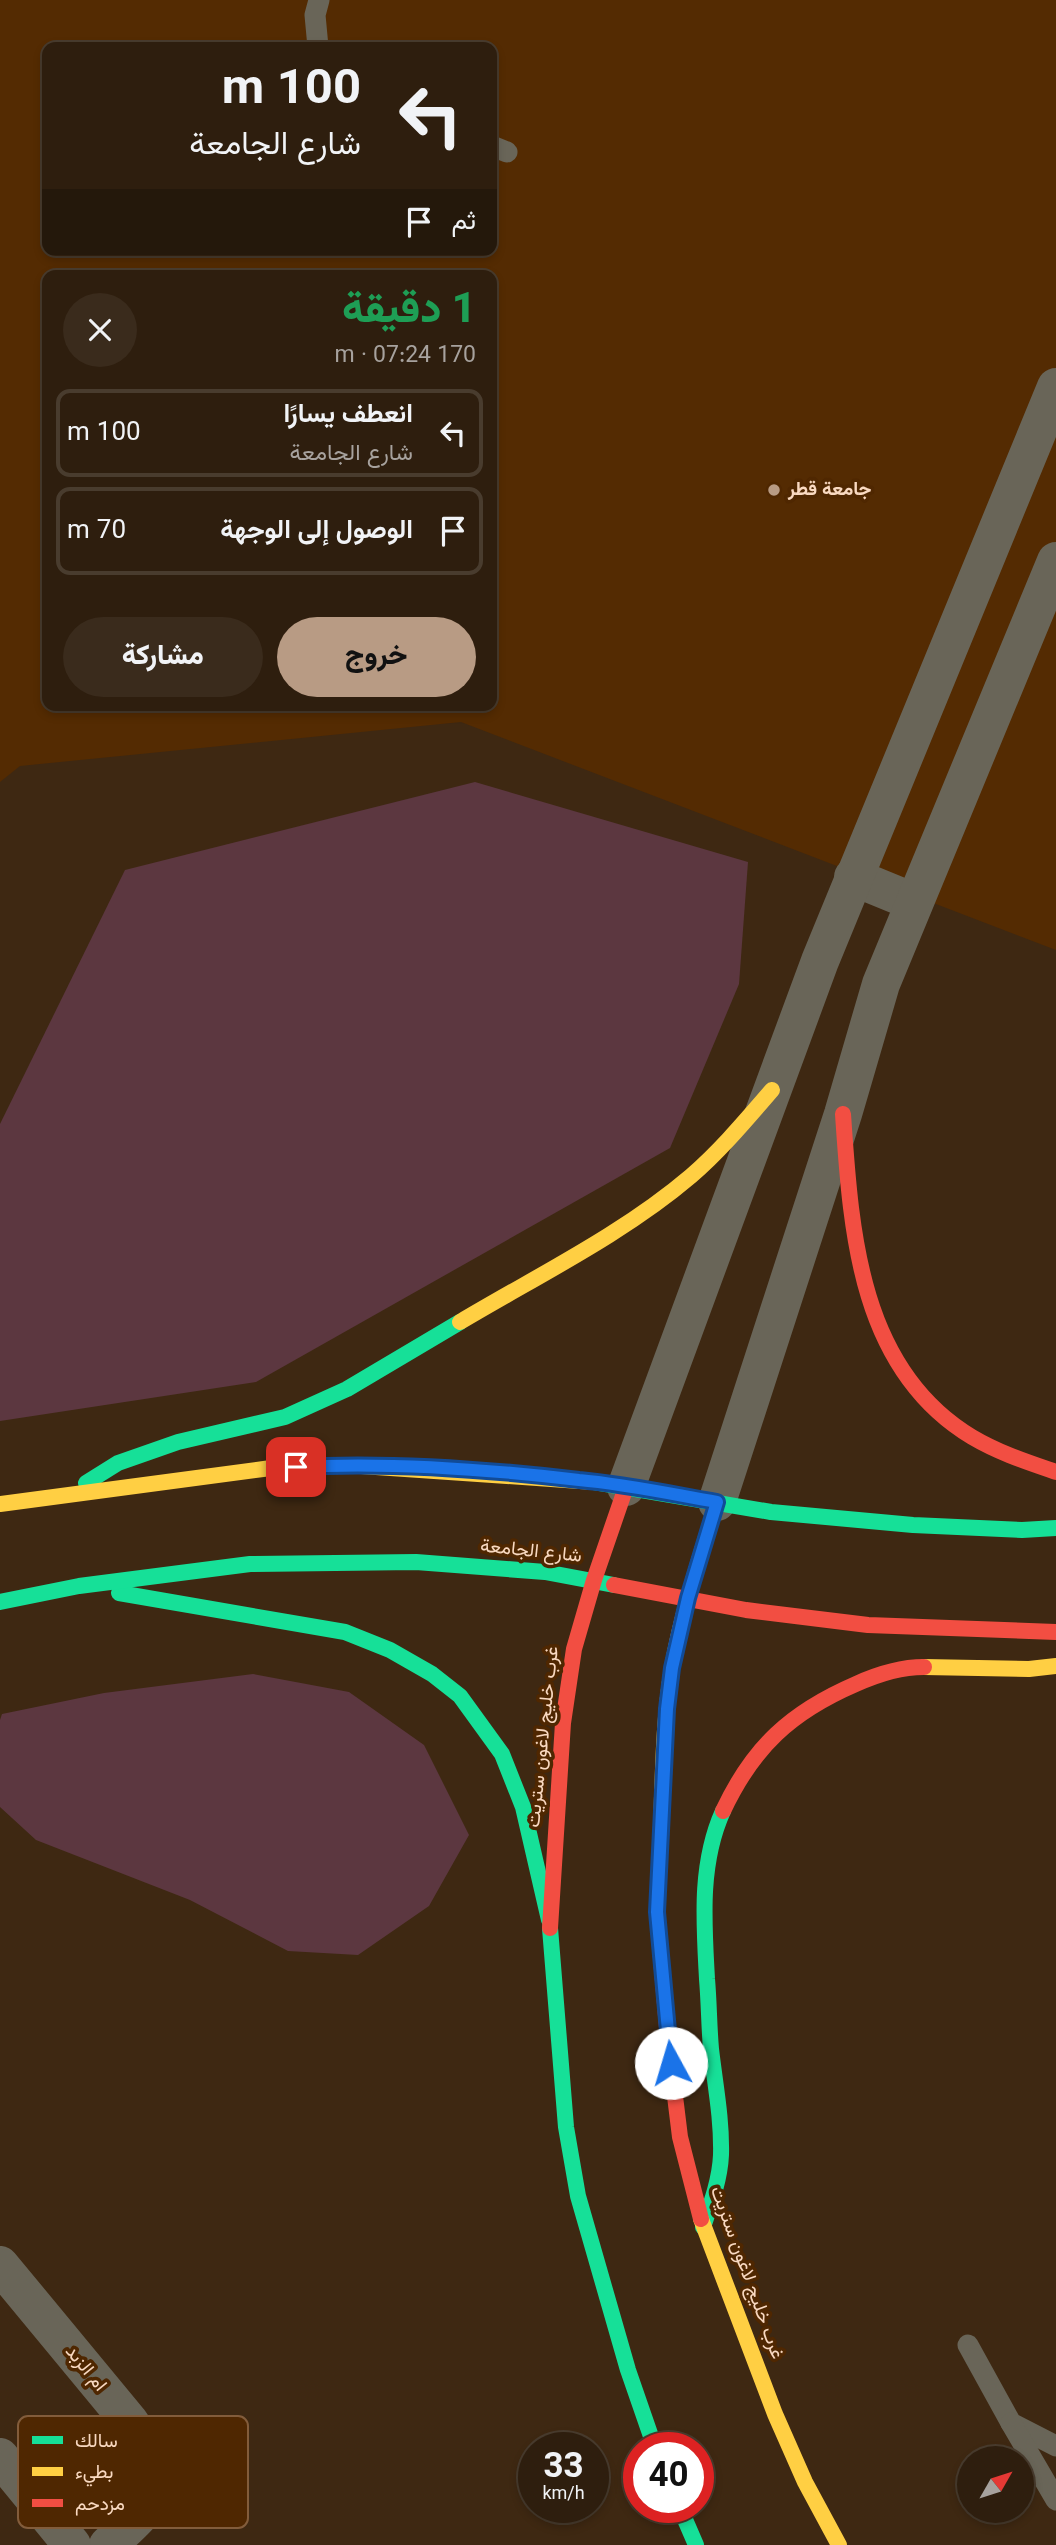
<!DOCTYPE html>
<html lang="ar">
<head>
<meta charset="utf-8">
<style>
	:root { --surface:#2e1e0e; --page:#3a2b1c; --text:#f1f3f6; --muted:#a7a29e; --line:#493c2e; --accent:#b89b84 }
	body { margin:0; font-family:Georgia,Vazirmatn,serif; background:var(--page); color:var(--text); direction:rtl; height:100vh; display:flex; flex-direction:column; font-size:26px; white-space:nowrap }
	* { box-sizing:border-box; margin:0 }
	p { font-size:23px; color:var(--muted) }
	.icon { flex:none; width:38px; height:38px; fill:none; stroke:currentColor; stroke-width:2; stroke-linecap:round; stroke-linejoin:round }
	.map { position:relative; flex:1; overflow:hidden; direction:ltr }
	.sheet { position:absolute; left:42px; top:270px; width:455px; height:441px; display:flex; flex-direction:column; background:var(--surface); border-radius:14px; box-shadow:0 4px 10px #0003,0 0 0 2px var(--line); direction:rtl }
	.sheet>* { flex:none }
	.hud { position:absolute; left:42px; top:42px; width:455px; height:214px; border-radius:14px; box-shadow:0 4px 10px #0003,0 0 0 2px var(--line); direction:rtl; background:#2e1e0e; color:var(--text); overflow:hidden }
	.needle { width:46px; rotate:51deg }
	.tools { position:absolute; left:957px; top:2446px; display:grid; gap:14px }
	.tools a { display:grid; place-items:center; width:77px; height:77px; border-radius:50%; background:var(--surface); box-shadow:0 4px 10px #0003,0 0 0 2px var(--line); font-size:35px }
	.speed { position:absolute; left:518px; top:2432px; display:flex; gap:14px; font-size:35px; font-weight:700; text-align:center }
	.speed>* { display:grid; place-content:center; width:91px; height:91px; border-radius:50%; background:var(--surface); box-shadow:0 4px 10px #0003,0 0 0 2px var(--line); line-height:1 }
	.speed small { font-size:18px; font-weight:400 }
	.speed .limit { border:10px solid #d22; background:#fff; color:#111 }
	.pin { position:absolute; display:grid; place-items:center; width:60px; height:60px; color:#fff; margin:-30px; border-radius:14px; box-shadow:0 4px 10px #0006 }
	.me { position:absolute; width:77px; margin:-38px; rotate:354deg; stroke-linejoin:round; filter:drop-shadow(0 0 5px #0008) }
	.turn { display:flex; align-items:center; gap:24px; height:147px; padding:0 21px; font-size:32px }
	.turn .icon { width:91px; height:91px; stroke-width:2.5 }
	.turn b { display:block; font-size:49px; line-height:60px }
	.then { display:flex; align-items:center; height:66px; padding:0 21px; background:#0003; gap:14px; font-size:26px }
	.round { display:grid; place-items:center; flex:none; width:74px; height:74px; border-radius:37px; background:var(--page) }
	.summary { display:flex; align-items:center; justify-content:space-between; height:119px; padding:0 21px }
	h1 { font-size:42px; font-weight:800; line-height:52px; color:#1e9e55 }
	.cta { display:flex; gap:14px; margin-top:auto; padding:14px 21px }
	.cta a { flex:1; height:80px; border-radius:42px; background:var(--accent); color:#111; font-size:28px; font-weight:800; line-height:80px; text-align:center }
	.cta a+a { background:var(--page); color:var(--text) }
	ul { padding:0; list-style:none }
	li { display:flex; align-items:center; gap:21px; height:88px; margin:0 14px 10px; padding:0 7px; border:4px solid var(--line); border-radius:14px }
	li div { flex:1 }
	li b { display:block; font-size:26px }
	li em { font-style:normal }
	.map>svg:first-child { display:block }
</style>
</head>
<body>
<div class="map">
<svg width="1056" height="2545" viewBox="0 0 1056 2545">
	<rect width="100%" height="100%" fill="#3e2812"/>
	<path fill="#542b02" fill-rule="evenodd" d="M 0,0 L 1056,0 L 1056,950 L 461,722 L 20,766 L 0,782 ZM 47,47 L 492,47 L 492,250 L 47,250 ZM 47,275 L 492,275 L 492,705 L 47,705 Z"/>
	<g fill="#5c3740">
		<path d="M 475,782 L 748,862 L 739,984 L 670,1148 L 256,1382 L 0,1421 L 0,1124 L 125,870 Z"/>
		<path d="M 253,1674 L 349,1692 L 424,1745 L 469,1835 L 429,1906 L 358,1955 L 288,1951 L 190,1900 L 36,1840 L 0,1807 L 0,1720 L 2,1714 L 104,1693 Z"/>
	</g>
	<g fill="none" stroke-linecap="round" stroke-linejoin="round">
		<g stroke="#696558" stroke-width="21">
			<path d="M 318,47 L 315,15 L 319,0"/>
			<path d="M 492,146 L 507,152"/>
			<path d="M 968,2345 L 1011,2423 L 1056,2446"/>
			<path d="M 1011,2423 L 1056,2500"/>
		</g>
		<g stroke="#696558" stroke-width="38">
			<path d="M 853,877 L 914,902"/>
			<path d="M 626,1487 L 820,961 L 1056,387"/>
			<path d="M 717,1502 L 843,1114 L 881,984 L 1056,561"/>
			<path d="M 0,2265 L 129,2421 C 173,2483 161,2499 108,2545"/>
			<path d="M 0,2457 L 72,2545"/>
		</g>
		<g stroke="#16e098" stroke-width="16">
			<path d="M 594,1482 L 771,1512 L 913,1525 L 1022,1530 L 1056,1528"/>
			<path d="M 86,1483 L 118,1463 L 178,1442 L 285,1417 L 347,1389 L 460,1322"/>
			<path d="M 119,1593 L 345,1632 L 390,1650 L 432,1674 L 460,1696 L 502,1754 L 523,1807 L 549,1920"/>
			<path d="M 0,1602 L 79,1586 L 250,1564 L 416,1562 L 545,1572 L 614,1585"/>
			<path d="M 550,1928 L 566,2127 L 578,2196 L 628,2370 L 655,2448"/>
			<path d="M 703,2227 C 711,2204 720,2179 721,2155 C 722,2119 715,2084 711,2049 C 709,2026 709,2002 707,1979 C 704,1923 699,1864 723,1811"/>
			<path d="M 680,2508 L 696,2545"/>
		</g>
		<g stroke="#ffcf43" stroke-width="16">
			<path d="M 460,1322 C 537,1276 623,1234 691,1176 C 721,1150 746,1120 772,1090"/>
			<path d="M 0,1504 L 271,1468 L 347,1465 L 594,1482"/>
			<path d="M 924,1667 L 1029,1669 L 1056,1666"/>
			<path d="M 660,1850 C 663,1790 662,1727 672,1668 C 682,1611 700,1557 717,1502"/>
			<path d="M 701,2219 L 775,2414 L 805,2482 L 839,2545"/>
		</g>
		<g stroke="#f24e42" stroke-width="16">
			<path d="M 843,1114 C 851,1232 859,1369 972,1437 C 999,1453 1027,1462 1056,1472"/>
			<path d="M 614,1585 L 746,1610 L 868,1625 L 1056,1632"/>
			<path d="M 723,1811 C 753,1747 791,1712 856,1684 C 878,1674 900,1667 924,1667"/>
			<path d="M 660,1850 L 657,1912 L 668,2039 L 680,2137 L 701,2219"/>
			<path d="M 550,1928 L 563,1723 L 574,1649 L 594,1580 L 626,1487"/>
		</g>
	</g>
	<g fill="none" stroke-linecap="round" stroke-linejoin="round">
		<g stroke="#114b97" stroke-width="18">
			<path id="route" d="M 296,1467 C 389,1462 486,1469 579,1480 C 625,1484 671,1494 717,1502 L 688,1598 L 672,1668 L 667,1709 L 657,1912 L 671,2063"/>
		</g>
		<use href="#route" stroke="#1a73e8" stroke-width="12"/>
	</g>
	<circle fill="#b89b84" stroke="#4f2701" stroke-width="2.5" cx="774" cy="490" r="7"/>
	<g text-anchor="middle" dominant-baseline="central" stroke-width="7" stroke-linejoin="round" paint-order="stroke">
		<g font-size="19" font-weight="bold" fill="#f9d9c1" stroke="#4f2701" text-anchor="start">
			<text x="788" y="490">جامعة قطر</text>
		</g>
		<g font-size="19" fill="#f9d9c1" stroke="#4f2701">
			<text transform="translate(531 1552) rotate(6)">شارع الجامعة</text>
			<text transform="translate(544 1737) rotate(-84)">غرب خليج لاغون ستريت</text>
			<text transform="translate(746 2273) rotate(70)">غرب خليج لاغون ستريت</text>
			<text transform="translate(85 2369) rotate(51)">ام الزبد</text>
		</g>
	</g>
	<rect x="18" y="2416" width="230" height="112" rx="10" fill="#4f2701" stroke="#825c3b" stroke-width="2"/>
	<rect x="32" y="2436" width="31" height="8" fill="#16e098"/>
	<rect x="32" y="2467" width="31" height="9" fill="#ffcf43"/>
	<rect x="32" y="2499" width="31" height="8" fill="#f24e42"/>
	<g font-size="19" fill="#f9d9c1">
		<text x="75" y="2447">سالك</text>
		<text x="75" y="2478">بطيء</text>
		<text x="75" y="2510">مزدحم</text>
	</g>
</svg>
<div class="tools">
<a><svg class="needle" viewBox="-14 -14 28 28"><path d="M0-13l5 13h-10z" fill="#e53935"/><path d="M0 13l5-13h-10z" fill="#a7a29e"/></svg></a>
</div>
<div class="speed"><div>33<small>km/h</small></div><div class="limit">40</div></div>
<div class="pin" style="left:296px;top:1467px;background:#d93025"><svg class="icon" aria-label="arrive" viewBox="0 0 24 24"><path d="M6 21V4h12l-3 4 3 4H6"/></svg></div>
<svg class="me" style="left:671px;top:2063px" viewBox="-20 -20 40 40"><circle r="19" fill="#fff"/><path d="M0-13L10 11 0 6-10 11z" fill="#1a73e8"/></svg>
<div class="hud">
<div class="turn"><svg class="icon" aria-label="left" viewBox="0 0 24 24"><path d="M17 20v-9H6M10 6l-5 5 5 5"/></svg><div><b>100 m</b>شارع الجامعة</div></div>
<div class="then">ثم<svg class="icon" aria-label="arrive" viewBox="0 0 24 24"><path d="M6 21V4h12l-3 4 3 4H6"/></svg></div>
</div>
<section class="sheet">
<div class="summary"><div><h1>1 دقيقة</h1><p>170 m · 07:24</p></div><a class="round"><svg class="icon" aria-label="close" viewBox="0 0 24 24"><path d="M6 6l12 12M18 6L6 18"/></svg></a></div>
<ul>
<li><svg class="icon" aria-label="left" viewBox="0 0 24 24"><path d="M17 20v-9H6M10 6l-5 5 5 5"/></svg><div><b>انعطف يسارًا</b><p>شارع الجامعة</p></div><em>100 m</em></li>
<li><svg class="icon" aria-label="arrive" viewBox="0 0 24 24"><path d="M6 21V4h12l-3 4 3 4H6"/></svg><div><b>الوصول إلى الوجهة</b></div><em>70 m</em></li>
</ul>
<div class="cta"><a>خروج</a><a>مشاركة</a></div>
</section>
</div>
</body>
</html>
